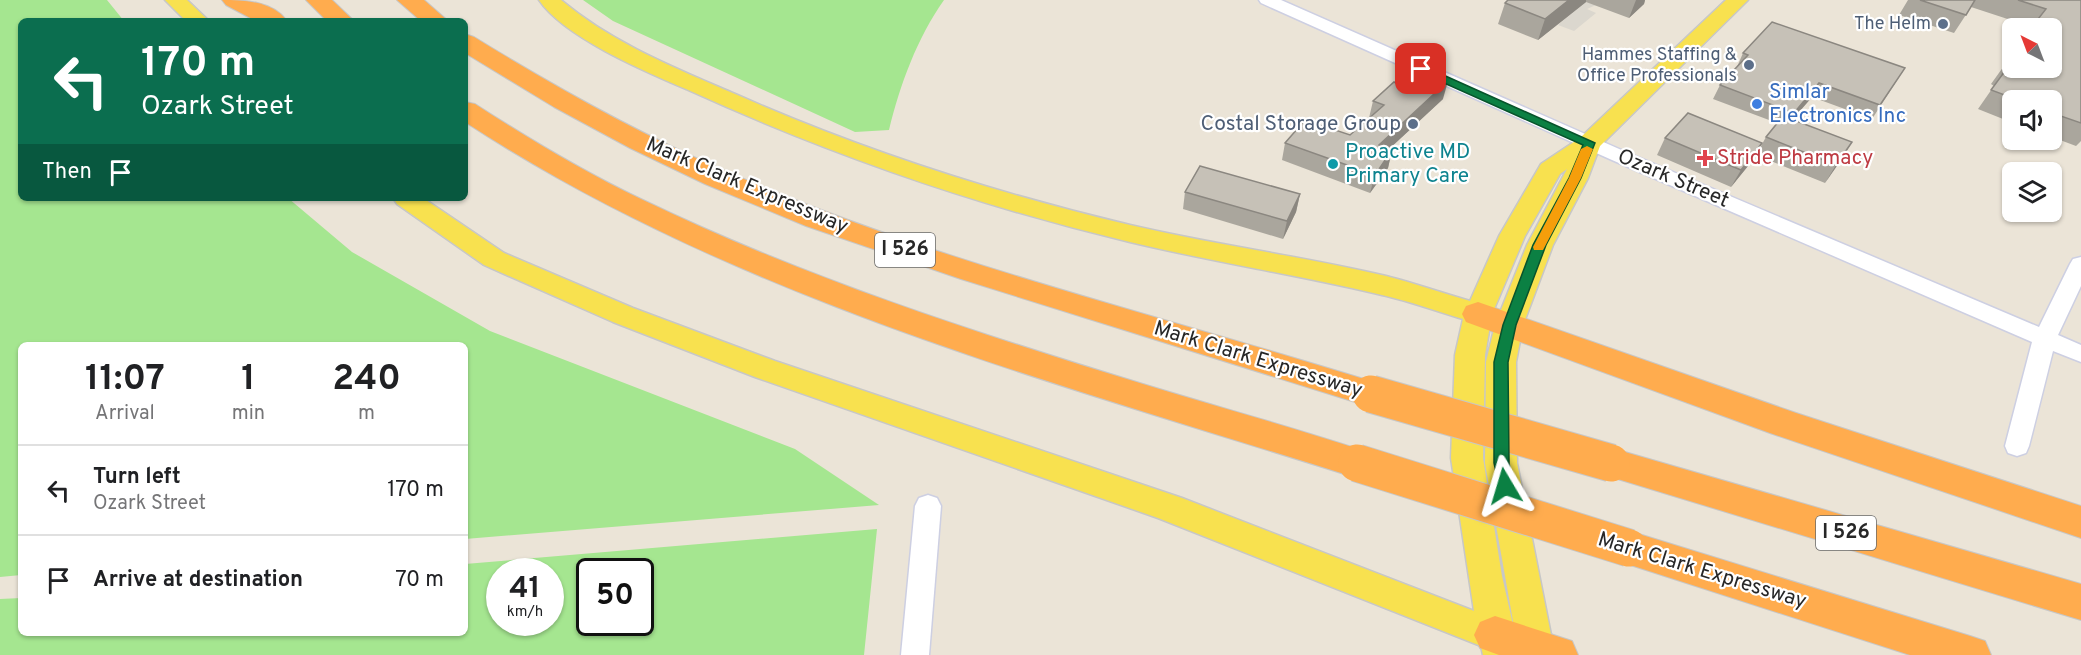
<!DOCTYPE html>
<html lang="en">
<head>
<meta charset="utf-8">
<style>
	:root { --surface:#fff; --page:#f6f6f6; --text:#202124; --muted:#757577; --line:#e0e0e0 }
	body { margin:0; font-family:Overpass,sans-serif; background:var(--page); color:var(--text); height:100vh; display:flex; flex-direction:column; font-size:22px; white-space:nowrap }
	* { box-sizing:border-box; margin:0 }
	p { font-size:20px; color:var(--muted) }
	.icon { flex:none; width:33px; height:33px; fill:none; stroke:currentColor; stroke-width:2; stroke-linecap:round; stroke-linejoin:round }
	.map { position:relative; flex:1; overflow:hidden }
	.drawer { position:absolute; left:18px; top:342px; width:450px; height:294px; display:flex; flex-direction:column; background:var(--surface); border-radius:9px; box-shadow:0 2px 4px #0004 }
	.drawer>* { flex:none }
	.top-card { position:absolute; left:18px; top:18px; width:450px; height:183px; border-radius:9px; box-shadow:0 2px 4px #0004; background:#0b6e4f; color:#fff; overflow:hidden }
	.needle { width:39px; rotate:318deg }
	.tools { position:absolute; left:2002px; top:18px; display:grid; gap:12px }
	.tools a { display:grid; place-items:center; width:60px; height:60px; border-radius:9px; background:var(--surface); box-shadow:0 2px 4px #0004; font-size:30px }
	.speed { position:absolute; left:486px; top:558px; display:flex; gap:12px; font-size:30px; font-weight:700; text-align:center }
	.speed>* { display:grid; place-content:center; width:78px; height:78px; border-radius:50%; background:var(--surface); box-shadow:0 2px 4px #0004; line-height:1 }
	.speed small { font-size:15px; font-weight:400 }
	.speed .limit { border:3px solid #111; border-radius:9px; background:#fff; color:#111 }
	.pin { position:absolute; display:grid; place-items:center; width:51px; height:51px; color:#fff; margin:-26px; border-radius:12px; box-shadow:0 3px 9px #0006 }
	.me { position:absolute; width:66px; margin:-33px; rotate:353deg; stroke-linejoin:round; filter:drop-shadow(0 0 4px #0008) }
	.turn { display:flex; align-items:center; gap:21px; height:126px; padding:0 24px; font-size:27px }
	.turn .icon { width:78px; height:78px; stroke-width:2.5 }
	.turn b { display:block; font-size:42px; line-height:51px }
	.then { display:flex; align-items:center; height:57px; padding:0 24px; background:#0003; gap:12px; font-size:22px }
	.eta { display:flex; justify-content:space-evenly; align-items:center; height:102px; text-align:center }
	.eta b { font-size:36px; font-weight:700; line-height:42px }
	ul { padding:0; list-style:none }
	li { display:flex; align-items:center; gap:18px; height:90px; padding:0 24px; border-top:2px solid var(--line) }
	li div { flex:1 }
	li b { display:block; font-size:22px }
	li em { font-style:normal }
	.map>svg:first-child { display:block }
</style>
</head>
<body>
<div class="map">
<svg width="2081" height="655" viewBox="0 0 2081 655">
	<rect width="100%" height="100%" fill="#ebe4d7"/>
	<g fill="#a5e690" fill-rule="evenodd">
		<path d="M 0,0 L 107,0 L 124,21 L 21,21 L 21,198 L 288,198 L 352,252 L 490,331 L 795,449 L 879,505 L 465,539 L 465,345 L 21,345 L 21,575 L 0,577 Z"/>
		<path d="M 583,0 L 944,0 C 917,38 900,85 889,130 L 855,132 L 613,21 Z"/>
		<path d="M 877,529 L 864,655 L 0,655 L 0,599 L 21,598 L 21,633 L 465,633 L 465,564 ZM 500,572 L 550,572 L 550,622 L 500,622 ZM 590,572 L 640,572 L 640,622 L 590,622 Z"/>
	</g>
	<path fill="#dbd7ce" d="M 1583,1 L 1596,5 L 1587,9 L 1596,13 L 1574,31 L 1558,25 Z"/>
	<g fill="none" stroke-linecap="round" stroke-linejoin="round">
		<g stroke="#cdcfe2" stroke-width="3">
			<g id="minor">
				<path d="M 1259,0 L 1281,0 L 1626,152 L 2039,327 L 2070,264 L 2073,259 L 2081,257 L 2081,286 L 2058,335 L 2081,345 L 2081,362 L 2053,351 L 2029,446 L 2026,453 L 2017,456 L 2008,453 L 2005,446 L 2032,342 L 1612,160 L 1261,3 Z"/>
				<path d="M 928,495 L 937,498 L 941,506 L 929,655 L 901,655 L 915,506 L 919,498 Z"/>
			</g>
		</g>
		<g stroke="#c7c7c7" stroke-width="3">
			<g id="major">
				<path d="M 165,0 L 187,0 L 209,21 L 186,21 Z"/>
				<path d="M 539,0 L 561,0 C 612,43 675,68 735,94 C 862,150 995,193 1130,225 C 1215,245 1301,256 1386,276 C 1414,283 1442,293 1470,301 L 1499,236 L 1541,164 L 1580,138 L 1726,0 L 1748,0 L 1600,146 L 1588,178 L 1553,245 L 1523,325 L 1516,362 L 1517,463 L 1555,655 L 1483,655 L 1481,646 L 1158,518 L 755,377 L 613,322 L 484,265 L 397,204 L 393,198 L 423,198 L 504,253 L 633,308 L 775,361 L 1182,498 L 1474,611 L 1451,458 L 1455,355 L 1463,319 C 1436,311 1409,301 1382,295 C 1299,275 1213,262 1130,242 C 975,205 831,155 686,89 C 644,71 564,37 539,0 ZM 1567,169 L 1527,245 L 1495,325 L 1486,362 L 1485,463 L 1516,638 L 1502,576 L 1483,458 L 1485,355 L 1492,314 L 1525,236 L 1560,174 Z"/>
			</g>
		</g>
		<g stroke="#c7c7c7" stroke-width="2">
			<g id="highway">
				<path d="M 222,0 C 244,0 273,1 287,21 L 256,21 L 226,5 Z"/>
				<path d="M 306,0 L 332,0 L 354,21 L 327,21 Z"/>
				<path d="M 397,0 L 424,0 L 448,21 L 421,21 Z"/>
				<path d="M 465,34 L 474,37 C 555,87 638,133 725,171 C 936,263 1164,316 1383,385 L 1388,394 L 1383,403 L 1371,407 L 961,279 L 806,226 L 705,184 L 630,148 L 554,107 L 465,53 Z"/>
				<path d="M 465,102 L 475,104 C 529,139 584,172 643,200 C 803,277 973,332 1143,384 C 1218,407 1295,428 1370,453 L 1375,463 L 1370,473 L 1357,478 C 1053,382 734,298 465,122 Z"/>
				<path d="M 1478,302 L 1796,413 L 2081,506 L 2081,538 L 1770,433 L 1466,322 L 1462,314 L 1466,306 Z"/>
				<path d="M 1611,448 L 2081,584 L 2081,620 L 1598,473 L 1593,463 L 1598,453 Z"/>
				<path d="M 1629,531 L 1970,636 L 1985,641 L 1991,655 L 1910,655 L 1615,560 L 1609,548 L 1615,536 Z"/>
				<path d="M 1495,616 L 1572,641 L 1578,655 L 1499,655 L 1480,648 L 1474,635 L 1480,622 Z"/>
			</g>
		</g>
		<use href="#minor" fill="#fff" fill-rule="evenodd"/>
		<use href="#major" fill="#f8e14f" fill-rule="evenodd"/>
		<use href="#highway" fill="#ffac4e" fill-rule="evenodd"/>
		<g stroke="#c7c7c7" stroke-width="39" stroke-linecap="butt">
			<g id="highway-bridge">
				<path d="M 1371,394 L 1611,463"/>
				<path d="M 1357,463 L 1629,548"/>
			</g>
		</g>
		<use href="#highway-bridge" stroke="#ffac4e" stroke-width="37"/>
	</g>
	<g fill="#aaa69d">
		<path d="M 1508,0 L 1645,0 L 1644,4 L 1629,18 L 1586,2 L 1538,40 L 1498,24 L 1505,3 Z"/>
		<path d="M 1908,0 L 2081,0 L 2081,141 L 2076,146 L 2052,137 L 2052,100 L 2013,100 L 2013,123 L 1978,109 L 1994,86 L 1991,84 L 2032,27 L 1971,7 L 1954,33 L 1899,15 Z"/>
		<path d="M 1743,53 L 1905,68 L 1872,119 L 1812,97 L 1793,119 L 1841,160 L 1825,183 L 1756,155 L 1766,137 L 1777,123 L 1713,99 L 1720,85 L 1737,67 Z"/>
		<path d="M 1404,87 L 1443,99 L 1389,149 L 1392,150 L 1388,168 L 1370,193 L 1282,160 L 1285,143 L 1350,135 L 1369,118 L 1373,101 Z"/>
		<path d="M 1665,138 L 1762,143 L 1752,161 L 1731,187 L 1657,155 Z"/>
		<path d="M 1185,192 L 1300,194 L 1296,212 L 1283,239 L 1183,209 Z"/>
	</g>
	<g fill="#8b8780">
		<path d="M 1569,0 L 1586,0 L 1586,2 L 1538,40 L 1545,19 Z"/>
		<path d="M 1636,0 L 1645,0 L 1644,4 L 1629,18 Z"/>
		<path d="M 1448,81 L 1443,99 L 1374,163 L 1379,145 Z"/>
		<path d="M 1819,83 L 1812,97 L 1786,127 L 1794,113 Z"/>
		<path d="M 1852,142 L 1841,160 L 1825,183 L 1836,165 Z"/>
		<path d="M 1762,143 L 1752,161 L 1731,187 L 1741,170 Z"/>
		<path d="M 1392,150 L 1388,168 L 1370,193 L 1375,175 Z"/>
		<path d="M 1300,194 L 1296,212 L 1283,239 L 1287,221 Z"/>
	</g>
	<g fill="#c6c1b7" stroke="#8b8780" stroke-width="1.5">
		<path d="M 1508,0 L 1569,0 L 1545,19 L 1505,3 Z"/>
		<path d="M 1920,0 L 1975,0 L 1966,15 Z"/>
		<path d="M 2018,0 L 2081,0 L 2081,123 L 2052,113 L 2052,100 L 2018,100 L 1991,90 L 2008,67 L 2004,66 L 2013,53 L 2013,68 L 2052,68 L 2052,28 L 2031,28 L 2046,9 Z"/>
		<path d="M 1772,22 L 1905,68 L 1880,105 L 1819,83 L 1794,113 L 1720,85 L 1748,55 L 1743,53 Z"/>
		<path d="M 1422,71 L 1448,81 L 1379,145 L 1392,150 L 1375,175 L 1285,143 L 1305,120 L 1350,135 L 1384,105 L 1373,101 L 1394,82 L 1404,87 Z"/>
		<path d="M 1688,113 L 1762,143 L 1741,170 L 1665,138 Z"/>
		<path d="M 1783,116 L 1852,142 L 1836,165 L 1766,137 Z"/>
		<path d="M 1200,166 L 1300,194 L 1287,221 L 1185,192 Z"/>
	</g>
	<path fill="#0b8043" stroke="#07532c" stroke-width="1.5" d="M 1421,65 L 1595,143 L 1581,178 L 1546,245 L 1516,325 L 1508,362 L 1509,463 L 1513,486 L 1511,491 L 1505,492 L 1500,491 L 1494,463 L 1494,362 L 1503,325 L 1533,245 L 1569,178 L 1583,145 L 1417,71 L 1416,69 Z"/>
	<path fill="#f59e0b" d="M 1587,146 L 1593,149 L 1581,178 L 1543,250 L 1534,250 L 1533,247 L 1569,178 L 1581,149 Z"/>
	<g fill="#5c6f8a" stroke="#fff" stroke-width="2">
		<circle cx="1943" cy="24" r="6"/>
		<circle cx="1749" cy="65" r="6"/>
		<circle cx="1413" cy="124" r="6"/>
	</g>
	<circle fill="#3f7fe0" stroke="#fff" stroke-width="2" cx="1757" cy="104" r="6"/>
	<path fill="#e0444e" stroke="#fff" stroke-width="2" d="M1702 149h6v6h6v6h-6v6h-6v-6h-6v-6h6z"/>
	<circle fill="#0f9aa8" stroke="#fff" stroke-width="2" cx="1333" cy="164" r="6"/>
	<g text-anchor="middle" dominant-baseline="central" stroke-width="4.5" stroke-linejoin="round" paint-order="stroke">
		<g font-size="18" fill="#4e5e75" stroke="#fff" text-anchor="end">
			<text x="1931" y="24">The Helm</text>
			<text x="1737" y="55">Hammes Staffing &amp;<tspan x="1737" dy="21">Office Professionals</tspan></text>
		</g>
		<g fill="#fff" stroke="#686868" stroke-width="1.5">
			<rect x="875" y="233" width="60" height="34" rx="4.5"/>
			<rect x="1816" y="516" width="60" height="34" rx="4.5"/>
		</g>
		<g font-size="20" font-weight="bold" fill="#272727">
			<text x="905" y="250">I 526</text>
			<text x="1846" y="533">I 526</text>
		</g>
		<g font-size="21" fill="#366cbe" stroke="#fff" text-anchor="start">
			<text x="1769" y="92">Simlar<tspan x="1769" dy="24">Electronics Inc</tspan></text>
		</g>
		<g font-size="21" fill="#4e5e75" stroke="#fff" text-anchor="end">
			<text x="1401" y="124">Costal Storage Group</text>
		</g>
		<g font-size="21" fill="#0d838f" stroke="#fff" text-anchor="start">
			<text x="1345" y="152">Proactive MD<tspan x="1345" dy="24">Primary Care</tspan></text>
		</g>
		<g font-size="21" fill="#be3a42" stroke="#fff" text-anchor="start">
			<text x="1717" y="158">Stride Pharmacy</text>
		</g>
		<g font-size="21" fill="#272727" stroke="#fff">
			<text transform="translate(1673 179) rotate(23)">Ozark Street</text>
			<text transform="translate(747 186) rotate(23)">Mark Clark Expressway</text>
			<text transform="translate(1258 360) rotate(17)">Mark Clark Expressway</text>
			<text transform="translate(1702 571) rotate(17)">Mark Clark Expressway</text>
		</g>
	</g>
</svg>
<div class="tools">
<a><svg class="needle" viewBox="-14 -14 28 28"><path d="M0-13l5 13h-10z" fill="#e53935"/><path d="M0 13l5-13h-10z" fill="#757577"/></svg></a>
<a><svg class="icon" aria-label="sound" viewBox="0 0 24 24"><path d="M4 9h4l5-4v14l-5-4H4zM17 9q2 3 0 6"/></svg></a>
<a><svg class="icon" aria-label="layers" viewBox="0 0 24 24"><path d="M12 4l9 5-9 5-9-5zM3 14l9 5 9-5"/></svg></a>
</div>
<div class="speed"><div>41<small>km/h</small></div><div class="limit">50</div></div>
<div class="pin" style="left:1421px;top:69px;background:#d93025"><svg class="icon" aria-label="arrive" viewBox="0 0 24 24"><path d="M6 21V4h12l-3 4 3 4H6"/></svg></div>
<svg class="me" style="left:1505px;top:486px" viewBox="-20 -20 40 40"><path d="M0-17L14 15 0 8-14 15z" fill="#0b8043" stroke="#fff" stroke-width="4"/></svg>
<div class="top-card">
<div class="turn"><svg class="icon" aria-label="left" viewBox="0 0 24 24"><path d="M17 20v-9H6M10 6l-5 5 5 5"/></svg><div><b>170 m</b>Ozark Street</div></div>
<div class="then">Then<svg class="icon" aria-label="arrive" viewBox="0 0 24 24"><path d="M6 21V4h12l-3 4 3 4H6"/></svg></div>
</div>
<section class="drawer">
<div class="eta">
<div><b>11:07</b><p>Arrival</p></div>
<div><b>1</b><p>min</p></div>
<div><b>240</b><p>m</p></div>
</div>
<ul>
<li><svg class="icon" aria-label="left" viewBox="0 0 24 24"><path d="M17 20v-9H6M10 6l-5 5 5 5"/></svg><div><b>Turn left</b><p>Ozark Street</p></div><em>170 m</em></li>
<li><svg class="icon" aria-label="arrive" viewBox="0 0 24 24"><path d="M6 21V4h12l-3 4 3 4H6"/></svg><div><b>Arrive at destination</b></div><em>70 m</em></li>
</ul>
</section>
</div>
</body>
</html>
